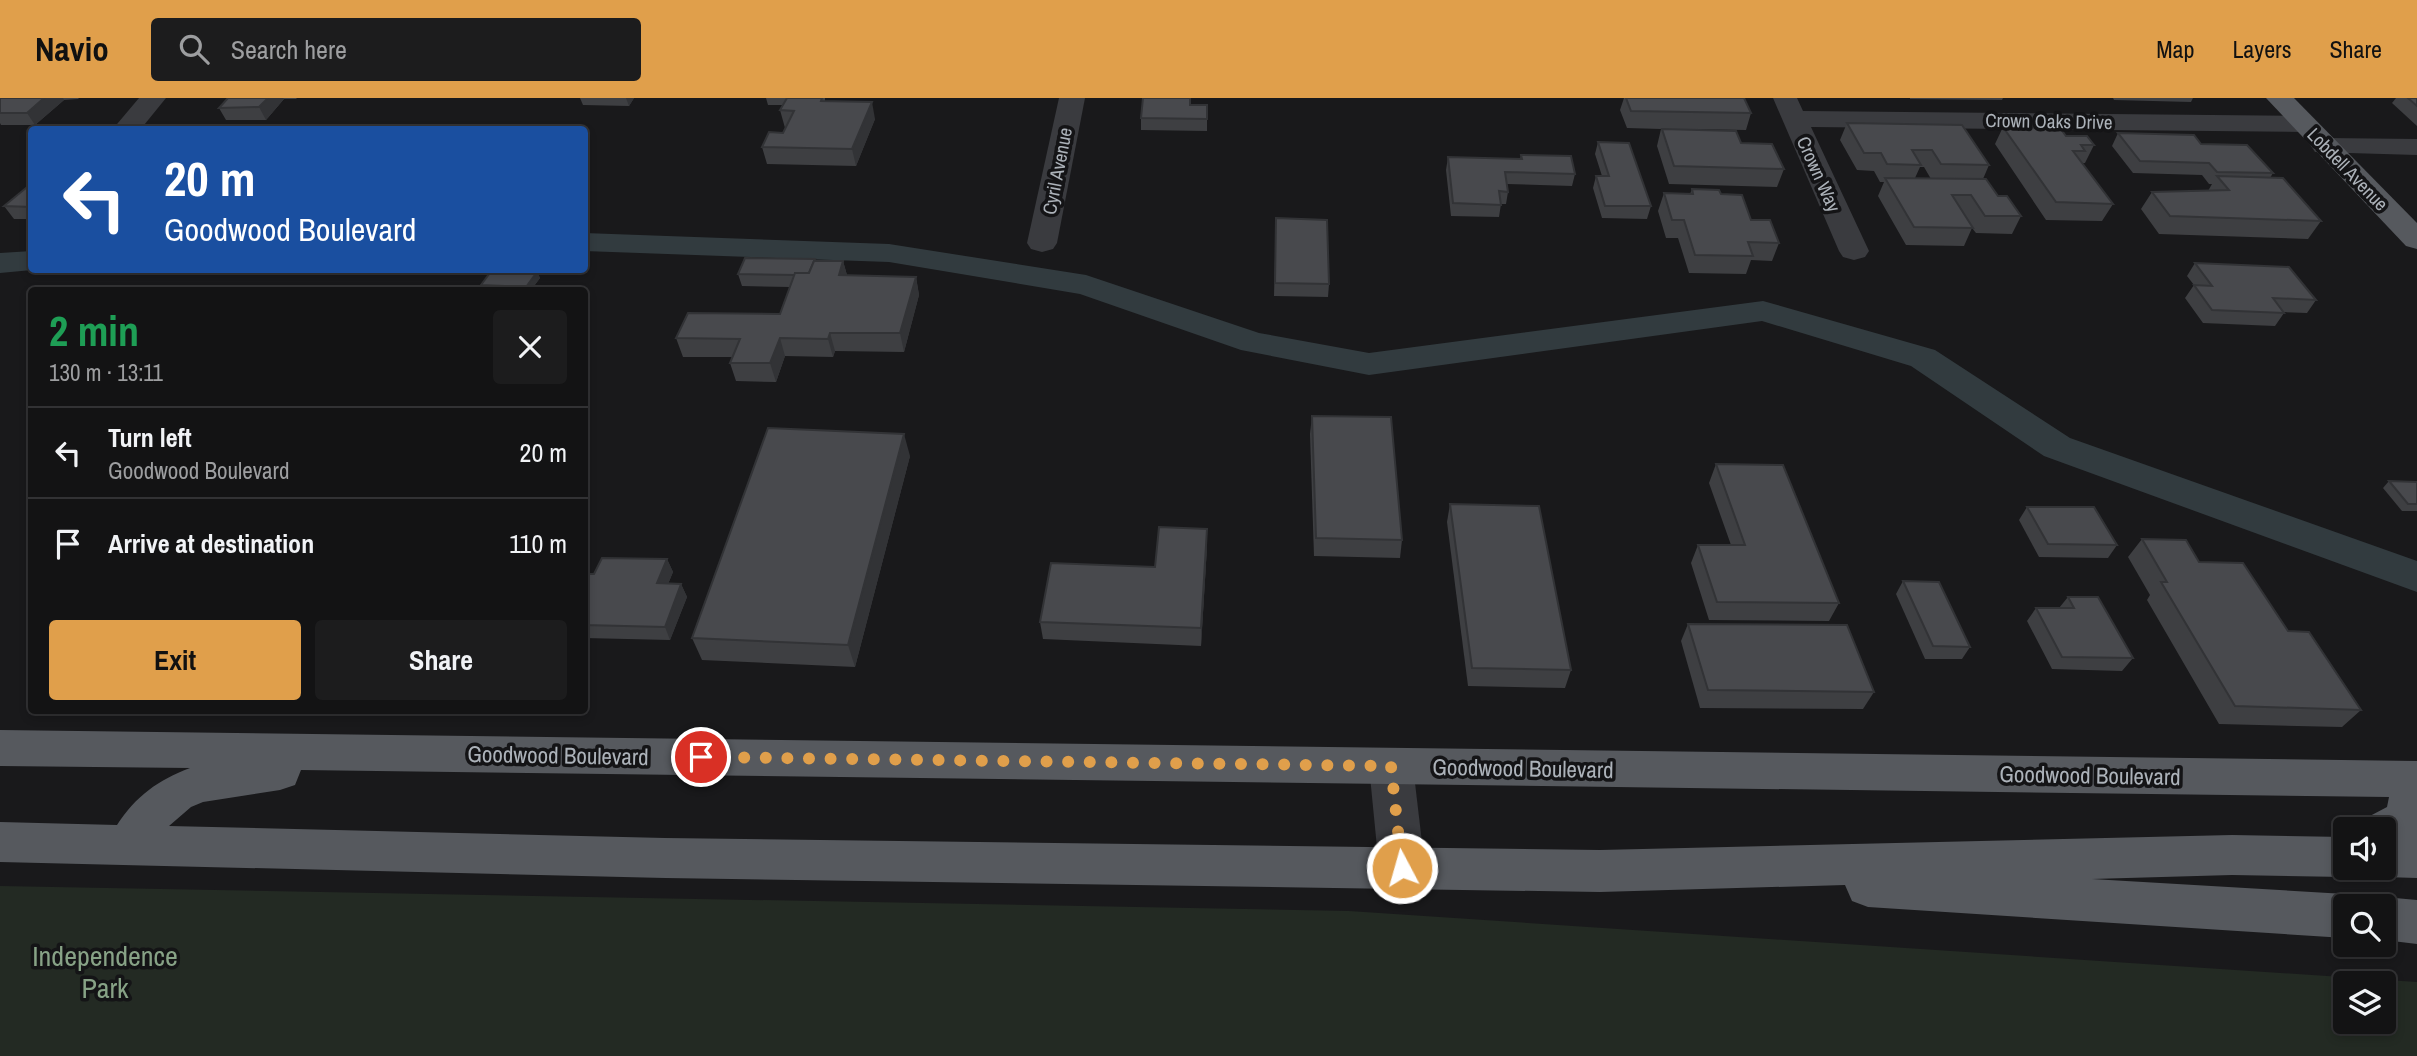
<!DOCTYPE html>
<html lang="en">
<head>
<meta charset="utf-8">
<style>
	:root { --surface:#131314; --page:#1c1c1d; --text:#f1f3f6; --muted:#9d9ea0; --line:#323234; --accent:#e09f4b }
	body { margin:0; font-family:"Archivo Narrow",sans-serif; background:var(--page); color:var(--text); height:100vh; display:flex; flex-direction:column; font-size:26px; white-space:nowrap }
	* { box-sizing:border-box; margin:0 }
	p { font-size:23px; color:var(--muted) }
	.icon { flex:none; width:38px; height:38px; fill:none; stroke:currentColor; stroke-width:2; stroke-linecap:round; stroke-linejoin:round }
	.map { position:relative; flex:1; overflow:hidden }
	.details { position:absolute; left:28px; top:189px; width:560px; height:427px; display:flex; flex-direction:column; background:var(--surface); border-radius:7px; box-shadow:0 4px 10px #0003,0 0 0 2px var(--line) }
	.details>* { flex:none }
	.guide { position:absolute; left:28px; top:28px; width:560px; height:147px; border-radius:7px; box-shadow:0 4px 10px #0003,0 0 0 2px var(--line); background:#1a4fa0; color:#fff; overflow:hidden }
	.tools { position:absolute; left:2333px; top:719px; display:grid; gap:14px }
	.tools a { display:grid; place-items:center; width:63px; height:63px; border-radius:7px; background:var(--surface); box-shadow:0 4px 10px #0003,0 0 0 2px var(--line); font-size:35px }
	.pin { position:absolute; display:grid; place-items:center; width:60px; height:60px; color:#fff; margin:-30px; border:4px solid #fff; border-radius:50%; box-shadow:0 2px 7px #0007 }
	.me { position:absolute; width:77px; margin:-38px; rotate:354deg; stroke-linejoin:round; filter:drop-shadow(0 0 5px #0008) }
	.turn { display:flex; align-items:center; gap:24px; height:147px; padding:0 21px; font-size:32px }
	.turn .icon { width:91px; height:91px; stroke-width:2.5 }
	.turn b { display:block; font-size:49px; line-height:60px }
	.round { display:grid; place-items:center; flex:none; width:74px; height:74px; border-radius:7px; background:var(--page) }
	.headline { display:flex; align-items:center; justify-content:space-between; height:119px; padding:0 21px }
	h1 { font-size:42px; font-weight:700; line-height:52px; color:#1e9e55 }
	.cta { display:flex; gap:14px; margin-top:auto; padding:14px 21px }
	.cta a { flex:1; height:80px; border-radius:7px; background:var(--accent); color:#111; font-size:28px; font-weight:700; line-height:80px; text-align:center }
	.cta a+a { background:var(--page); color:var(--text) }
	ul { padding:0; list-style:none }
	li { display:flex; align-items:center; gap:21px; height:91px; padding:0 21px; border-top:2px solid var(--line) }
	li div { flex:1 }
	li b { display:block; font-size:26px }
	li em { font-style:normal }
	header { display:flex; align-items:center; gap:42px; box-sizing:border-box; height:98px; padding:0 35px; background:var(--accent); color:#111 }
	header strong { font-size:33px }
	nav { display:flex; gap:38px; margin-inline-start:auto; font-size:24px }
	.search { width:490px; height:63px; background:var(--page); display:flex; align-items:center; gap:18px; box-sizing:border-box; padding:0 24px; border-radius:7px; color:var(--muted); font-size:26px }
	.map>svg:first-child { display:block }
</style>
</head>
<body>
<header>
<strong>Navio</strong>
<div class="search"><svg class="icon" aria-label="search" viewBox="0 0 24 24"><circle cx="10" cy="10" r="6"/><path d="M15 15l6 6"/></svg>Search here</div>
<nav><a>Map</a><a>Layers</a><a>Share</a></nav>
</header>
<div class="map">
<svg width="2417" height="958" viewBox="0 0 2417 958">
	<rect width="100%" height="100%" fill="#19191b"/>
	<path fill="#232a23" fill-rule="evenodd" d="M 0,788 L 1349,813 L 2417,884 L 2417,958 L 0,958 ZM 2345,886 L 2384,886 L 2384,924 L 2345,924 Z"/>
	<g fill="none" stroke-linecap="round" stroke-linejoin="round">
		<g fill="#323b3f" fill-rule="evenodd">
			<path d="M 584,135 L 889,146 L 1086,177 L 1259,235 L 1369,255 L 1763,203 L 1935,252 L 2070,340 L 2417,463 L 2417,494 L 2044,358 L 1911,268 L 1762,223 L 1369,277 L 1241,252 L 1080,196 L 889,164 L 584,153 Z"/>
			<path d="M 32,153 L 32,172 L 0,175 L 0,155 Z"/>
		</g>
		<g fill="#3a3b3f" fill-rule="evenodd">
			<path d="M 139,0 L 166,0 L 140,32 L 112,32 Z"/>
			<path d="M 1059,0 L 1085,0 L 1057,145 L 1053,151 L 1042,154 L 1031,151 L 1027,145 Z"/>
			<path d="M 1773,0 L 1797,0 L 1803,13 L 2304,18 L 2313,20 L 2317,26 L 2313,32 L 2304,34 L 1811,29 L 1869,153 L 1865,159 L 1854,162 L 1843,159 L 1839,153 Z"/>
			<path d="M 2325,40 L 2417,41 L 2417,57 L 2315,54 L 2311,48 L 2315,42 Z"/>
			<path d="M 1391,650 L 1406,655 L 1413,668 L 1425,770 L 1418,784 L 1402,790 L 1386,784 L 1379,770 L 1369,668 L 1376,655 Z"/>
		</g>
		<g fill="#56595e" fill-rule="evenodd">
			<path d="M 2266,0 L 2294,0 L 2417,125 L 2417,151 L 2406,148 Z"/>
			<path d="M 0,632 L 2417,663 L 2417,780 L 2384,779 L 2368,773 L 2366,770 L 2384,770 L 2384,732 L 2362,732 L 2368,719 L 2387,709 L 2389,699 L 301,672 L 295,687 L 280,692 L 203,704 L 191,709 L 169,728 L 665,740 L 1600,752 L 2232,737 L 2345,739 L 2345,770 L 2363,770 L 2361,773 L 2345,779 L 2232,777 L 2092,781 L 2345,796 L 2362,803 L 2364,808 L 2345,808 L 2345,840 L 1868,809 L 1852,803 L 1845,787 L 1600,794 L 665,780 L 0,764 L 0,724 L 117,727 C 136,698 158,682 190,670 L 0,668 Z"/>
			<path d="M 2384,799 L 2417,802 L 2417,846 L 2384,842 L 2384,808 L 2366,808 Z"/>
		</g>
	</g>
	<g fill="#3e3f42" fill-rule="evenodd">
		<path d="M 0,0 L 79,0 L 78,1 L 64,2 L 35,27 L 1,27 L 0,25 Z"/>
		<path d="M 228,0 L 297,0 L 296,1 L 284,1 L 266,22 L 226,22 L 219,10 Z"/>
		<path d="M 580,0 L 634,0 L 629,8 L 583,7 Z"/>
		<path d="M 766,0 L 825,0 L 825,3 L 875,21 L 856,68 L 767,66 L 762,49 L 783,35 L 785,30 L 780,12 L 783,7 L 768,7 Z"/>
		<path d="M 1143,0 L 1191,0 L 1191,7 L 1207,7 L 1207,33 L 1141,32 L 1141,20 Z"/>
		<path d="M 1624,0 L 1744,0 L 1751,15 L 1746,32 L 1689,31 L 1741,45 L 1784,71 L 1777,89 L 1669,86 L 1657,48 L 1661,31 L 1627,30 L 1620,12 Z"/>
		<path d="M 1910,0 L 2003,0 L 2002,2 L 1910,1 Z"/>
		<path d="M 2113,0 L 2193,0 L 2191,4 L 2114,2 Z"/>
		<path d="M 2396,0 L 2417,0 L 2417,28 L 2392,5 Z"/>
		<path d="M 1847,25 L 1989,67 L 1983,81 L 1998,98 L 2021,118 L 2012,136 L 1976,135 L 1972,130 L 1964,148 L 1906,147 L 1878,98 L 1884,84 L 1880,84 L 1874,73 L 1857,72 L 1840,42 ZM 1920,69 L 1924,69 L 1931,81 L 1915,80 Z"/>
		<path d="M 2003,29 L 2066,38 L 2094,47 L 2085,65 L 2082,65 L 2113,106 L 2102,123 L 2046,122 L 1995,46 Z"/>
		<path d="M 2118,35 L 2201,46 L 2273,75 L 2270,80 L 2321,123 L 2308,141 L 2159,136 L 2141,111 L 2152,94 L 2208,93 L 2212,86 L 2209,86 L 2202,77 L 2133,75 L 2112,48 Z"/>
		<path d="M 1598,44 L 1651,108 L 1647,121 L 1602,120 L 1593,90 L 1596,78 L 1602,78 L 1595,56 Z"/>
		<path d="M 1521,57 L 1575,76 L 1572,88 L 1507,86 L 1508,94 L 1506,106 L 1501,106 L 1499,119 L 1451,118 L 1446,72 L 1448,59 L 1520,61 Z"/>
		<path d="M 32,85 L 32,121 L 14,121 L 4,108 Z"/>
		<path d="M 1692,91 L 1721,96 L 1779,145 L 1772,163 L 1751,162 L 1746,176 L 1689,175 L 1678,140 L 1666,140 L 1658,113 L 1664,95 L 1690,96 Z"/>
		<path d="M 1276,120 L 1329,186 L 1328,199 L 1274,198 Z"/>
		<path d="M 816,163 L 843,163 L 847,177 L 916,179 L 919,197 L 904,254 L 835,253 L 833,259 L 785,258 L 776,284 L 736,283 L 730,265 L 732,259 L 683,259 L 676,240 L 780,216 L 790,189 L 742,188 L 738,176 Z"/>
		<path d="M 2195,165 L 2316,202 L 2307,215 L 2283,214 L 2284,215 L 2275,228 L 2203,225 L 2185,200 L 2194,187 L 2187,178 Z"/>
		<path d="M 537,174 L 540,180 L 531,192 L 484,192 L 481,187 Z"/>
		<path d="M 1312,318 L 1402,442 L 1400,460 L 1314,458 L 1310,336 Z"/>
		<path d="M 910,358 L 855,569 L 702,562 L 692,540 Z"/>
		<path d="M 1716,366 L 1839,505 L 1829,523 L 1709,522 L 1691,465 L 1698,447 L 1731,447 L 1709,385 Z"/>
		<path d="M 2389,383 L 2417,384 L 2417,413 L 2402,413 L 2383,390 Z"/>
		<path d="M 1450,406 L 1571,572 L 1565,590 L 1468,588 L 1447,424 Z"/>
		<path d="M 2027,409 L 2117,447 L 2108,460 L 2039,459 L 2019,422 Z"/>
		<path d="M 2142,441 L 2199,464 L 2288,533 L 2361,612 L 2342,629 L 2219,626 L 2147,502 L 2150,497 L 2128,459 Z"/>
		<path d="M 1207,449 L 1201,548 L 1043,541 L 1040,524 L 1155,469 Z"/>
		<path d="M 667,461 L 673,474 L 668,486 L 681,486 L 687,499 L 670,542 L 584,540 L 584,476 L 594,476 Z"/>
		<path d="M 1903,483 L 1970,549 L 1962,561 L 1925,561 L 1896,496 Z"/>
		<path d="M 2068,499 L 2133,560 L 2122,573 L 2052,571 L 2027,523 L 2036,510 L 2059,510 Z"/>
		<path d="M 1688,526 L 1874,594 L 1863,611 L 1700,610 L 1681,543 Z"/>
	</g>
	<g fill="#323336">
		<path d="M 44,0 L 63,0 L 64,2 L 35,27 L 27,15 Z"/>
		<path d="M 268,0 L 283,0 L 284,1 L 266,22 L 259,9 Z"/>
		<path d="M 626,0 L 634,0 L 629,8 Z"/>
		<path d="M 872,4 L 875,21 L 856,68 L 852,51 Z"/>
		<path d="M 843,163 L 848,181 L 839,177 Z"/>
		<path d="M 537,174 L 540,180 L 531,192 L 528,192 L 526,189 Z"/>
		<path d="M 916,179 L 919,197 L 904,254 L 900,235 Z"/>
		<path d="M 830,235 L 835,253 L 833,259 L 828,241 Z"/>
		<path d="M 780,240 L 785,258 L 776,284 L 770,265 Z"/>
		<path d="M 904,336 L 910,358 L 855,569 L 848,547 Z"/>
		<path d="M 1207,431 L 1207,449 L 1201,548 L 1201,530 Z"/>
		<path d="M 667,461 L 673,474 L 663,498 L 657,485 Z"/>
		<path d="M 681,486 L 687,499 L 670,542 L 665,529 Z"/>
	</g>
	<g fill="#48494d" stroke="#323336" stroke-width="2">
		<path d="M 0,0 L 44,0 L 27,15 L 0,15 Z"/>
		<path d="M 228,0 L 268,0 L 259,9 L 219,10 Z"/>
		<path d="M 787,0 L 822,0 L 821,3 L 872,4 L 852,51 L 762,49 L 769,34 L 783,35 L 794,13 L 780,12 Z"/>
		<path d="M 1143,0 L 1190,0 L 1190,7 L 1207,7 L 1207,21 L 1141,20 Z"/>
		<path d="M 1626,0 L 1744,0 L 1751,15 L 1631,13 Z"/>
		<path d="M 2408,0 L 2417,0 L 2417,8 Z"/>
		<path d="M 1847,25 L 1962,27 L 1989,67 L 1941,66 L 1932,52 L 1912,52 L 1921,67 L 1887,66 L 1881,55 L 1864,55 Z"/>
		<path d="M 2003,29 L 2060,30 L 2066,38 L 2087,38 L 2094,47 L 2081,47 L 2085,53 L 2073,53 L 2113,106 L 2056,104 Z"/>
		<path d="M 1662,31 L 1736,33 L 1741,45 L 1772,46 L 1784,71 L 1674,68 Z"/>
		<path d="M 2118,35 L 2194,37 L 2201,46 L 2247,47 L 2273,75 L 2217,74 L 2209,65 L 2140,63 Z"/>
		<path d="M 1598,44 L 1629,45 L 1651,108 L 1605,108 L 1596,78 L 1609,78 Z"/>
		<path d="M 1521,57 L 1571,58 L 1575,76 L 1505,74 L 1508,94 L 1499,93 L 1501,107 L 1453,105 L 1448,59 L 1522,61 Z"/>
		<path d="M 2217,78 L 2283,80 L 2321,123 L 2170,118 L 2152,94 L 2229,92 Z"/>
		<path d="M 1885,80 L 1986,81 L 1998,98 L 2007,98 L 2021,118 L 1985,118 L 1971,97 L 1952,97 L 1973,130 L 1914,129 Z"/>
		<path d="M 32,85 L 32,109 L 4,108 Z"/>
		<path d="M 1692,91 L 1719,92 L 1721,96 L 1742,97 L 1751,122 L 1770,122 L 1779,145 L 1748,144 L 1753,158 L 1695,157 L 1684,122 L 1672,122 L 1664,95 L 1693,96 Z"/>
		<path d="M 1276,120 L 1327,122 L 1329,186 L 1275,185 Z"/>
		<path d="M 745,160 L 815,161 L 814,163 L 809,175 L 795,175 L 795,177 L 738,176 Z"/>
		<path d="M 814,163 L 843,163 L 839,177 L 916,179 L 900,235 L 830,235 L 828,241 L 780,240 L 770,265 L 730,265 L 740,241 L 676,240 L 688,215 L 780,216 L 795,175 L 809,175 Z"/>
		<path d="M 2195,165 L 2289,169 L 2316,202 L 2273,200 L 2284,215 L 2212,212 L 2194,187 L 2212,188 Z"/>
		<path d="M 492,172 L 537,174 L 526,189 L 481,187 Z"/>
		<path d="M 1312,318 L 1391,319 L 1402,442 L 1316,440 Z"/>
		<path d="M 768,330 L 904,336 L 848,547 L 692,540 Z"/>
		<path d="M 1716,366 L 1783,367 L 1839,505 L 1717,504 L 1698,447 L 1745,447 Z"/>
		<path d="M 2389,383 L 2417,384 L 2417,406 L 2408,406 Z"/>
		<path d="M 1450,406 L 1539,408 L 1571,572 L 1472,570 Z"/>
		<path d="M 2027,409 L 2094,409 L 2117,447 L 2048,446 Z"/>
		<path d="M 1159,429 L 1207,431 L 1201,530 L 1040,524 L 1051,465 L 1155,469 Z"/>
		<path d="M 2142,441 L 2186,442 L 2199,464 L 2243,465 L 2288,533 L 2309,534 L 2361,612 L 2235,608 L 2161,484 L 2167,484 Z"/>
		<path d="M 602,460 L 667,461 L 657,485 L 681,486 L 665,529 L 584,527 L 584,476 L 594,476 Z"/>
		<path d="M 1903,483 L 1939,484 L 1970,549 L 1933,548 Z"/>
		<path d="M 2068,499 L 2098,499 L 2133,560 L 2062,559 L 2036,510 L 2074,510 Z"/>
		<path d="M 1688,526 L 1847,527 L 1874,594 L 1708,592 Z"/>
	</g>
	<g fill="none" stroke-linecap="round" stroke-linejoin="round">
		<path stroke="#e09f4b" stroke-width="12" stroke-dasharray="0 21.6" d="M 701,659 L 1391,668 L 1402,770"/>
	</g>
	<g text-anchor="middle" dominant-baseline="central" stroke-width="7" stroke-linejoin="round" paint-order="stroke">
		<g font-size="19" fill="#acb2b9" stroke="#141416">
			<text transform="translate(2049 23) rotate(1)">Crown Oaks Drive</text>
			<text transform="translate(2348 71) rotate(46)">Lobdell Avenue</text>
			<text transform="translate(1057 73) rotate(-79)">Cyril Avenue</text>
			<text transform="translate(1819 76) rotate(66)">Crown Way</text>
		</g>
		<g font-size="23" fill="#acb2b9" stroke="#141416">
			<text transform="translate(558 657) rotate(1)">Goodwood Boulevard</text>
			<text transform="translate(1523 670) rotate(1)">Goodwood Boulevard</text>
			<text transform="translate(2090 677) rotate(1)">Goodwood Boulevard</text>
		</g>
		<g font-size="28" fill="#87a286" stroke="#141416">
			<text x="105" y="858">Independence<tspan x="105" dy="32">Park</tspan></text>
		</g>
	</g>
</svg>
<div class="tools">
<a><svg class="icon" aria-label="sound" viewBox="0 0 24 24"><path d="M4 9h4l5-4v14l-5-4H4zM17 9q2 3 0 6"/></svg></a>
<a><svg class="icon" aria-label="search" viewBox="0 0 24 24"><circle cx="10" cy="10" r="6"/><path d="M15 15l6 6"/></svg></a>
<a><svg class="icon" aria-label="layers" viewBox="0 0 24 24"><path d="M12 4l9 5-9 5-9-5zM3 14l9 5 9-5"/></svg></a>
</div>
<div class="pin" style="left:701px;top:659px;background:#d93025"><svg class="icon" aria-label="arrive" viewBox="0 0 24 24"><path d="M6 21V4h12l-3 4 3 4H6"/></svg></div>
<svg class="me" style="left:1402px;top:770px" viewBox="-20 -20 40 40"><circle r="17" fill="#e09f4b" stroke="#fff" stroke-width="3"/><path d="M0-11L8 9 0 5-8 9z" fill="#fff"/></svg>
<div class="guide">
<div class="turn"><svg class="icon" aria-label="left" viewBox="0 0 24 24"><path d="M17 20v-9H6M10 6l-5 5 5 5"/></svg><div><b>20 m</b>Goodwood Boulevard</div></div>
</div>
<section class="details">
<div class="headline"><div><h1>2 min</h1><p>130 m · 13:11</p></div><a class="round"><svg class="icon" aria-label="close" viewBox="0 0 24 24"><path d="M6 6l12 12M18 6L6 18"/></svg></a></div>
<ul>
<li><svg class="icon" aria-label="left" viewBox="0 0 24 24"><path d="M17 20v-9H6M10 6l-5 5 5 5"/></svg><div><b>Turn left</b><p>Goodwood Boulevard</p></div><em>20 m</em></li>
<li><svg class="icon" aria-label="arrive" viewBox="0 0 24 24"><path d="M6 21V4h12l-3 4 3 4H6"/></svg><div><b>Arrive at destination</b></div><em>110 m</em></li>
</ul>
<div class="cta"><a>Exit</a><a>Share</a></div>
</section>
</div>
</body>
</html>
